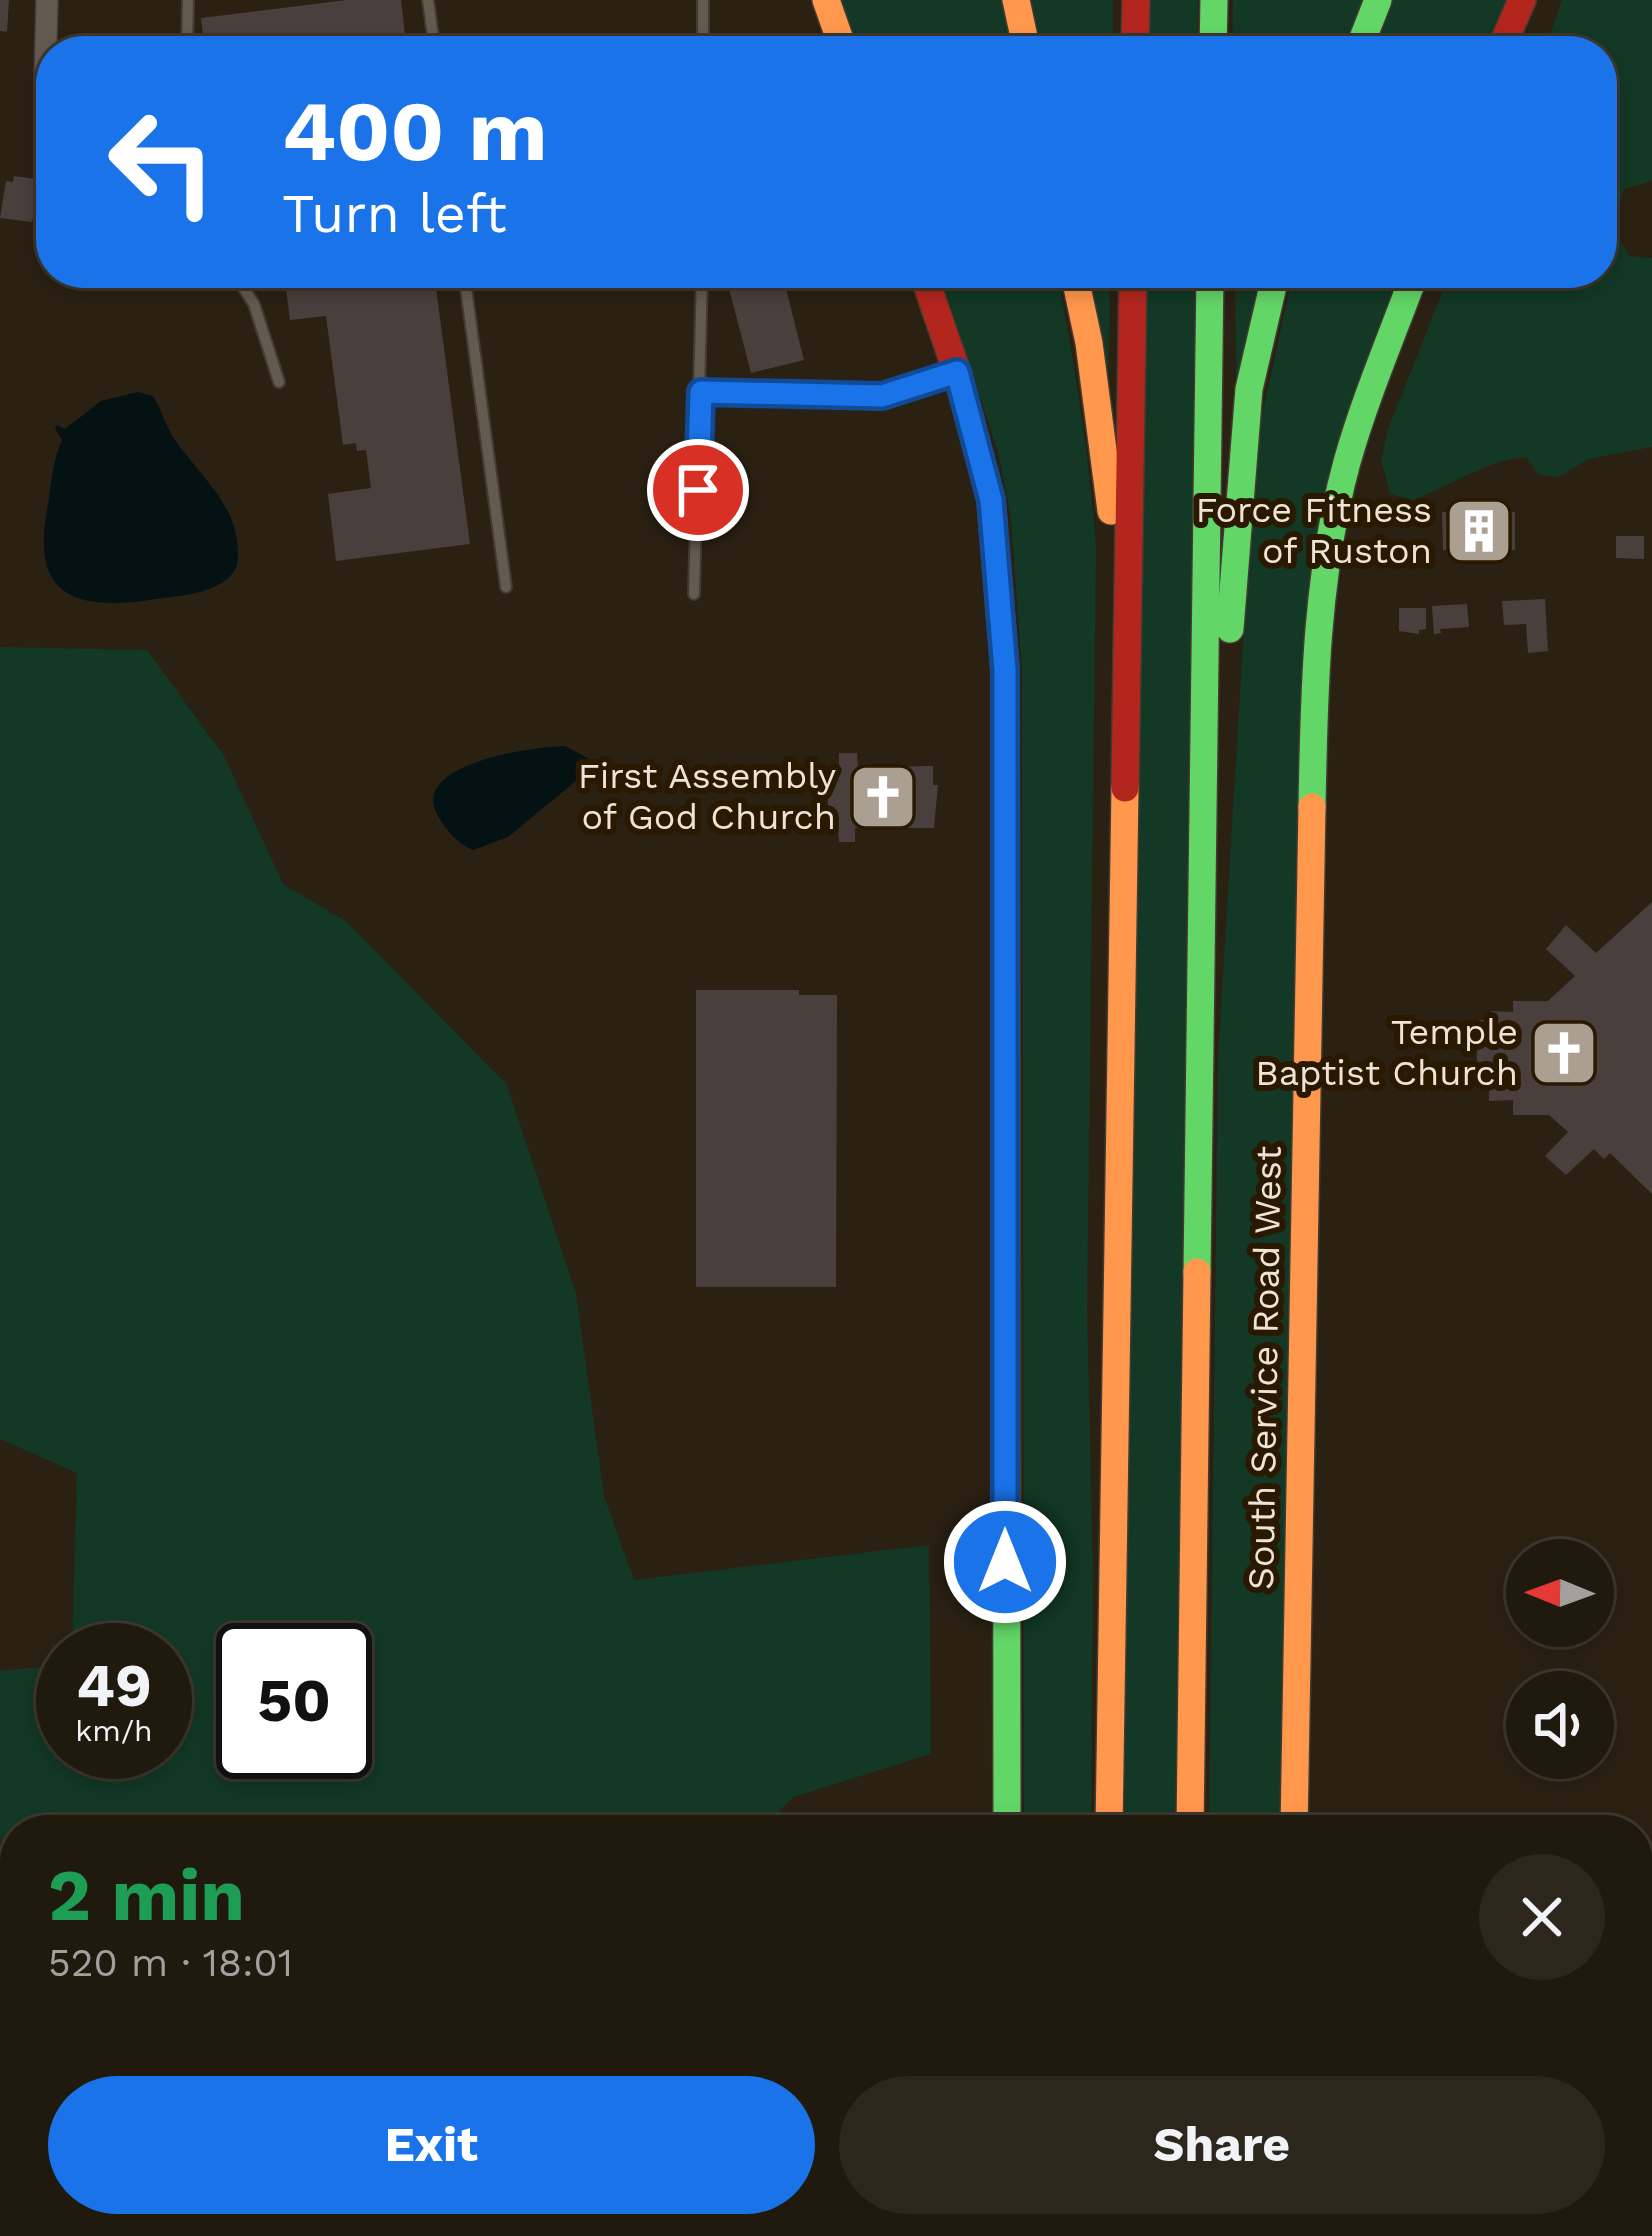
<!DOCTYPE html>
<html lang="en">
<head>
<meta charset="utf-8">
<style>
	:root { --surface:#20190e; --page:#2d261c; --text:#f1f3f6; --muted:#a2a09e; --line:#3d382e; --accent:#1a73e8 }
	body { margin:0; font-family:"Work Sans",sans-serif; background:var(--page); color:var(--text); height:100vh; display:flex; flex-direction:column; font-size:45px; white-space:nowrap }
	* { box-sizing:border-box; margin:0 }
	p { font-size:39px; color:var(--muted) }
	.icon { flex:none; width:66px; height:66px; fill:none; stroke:currentColor; stroke-width:2; stroke-linecap:round; stroke-linejoin:round }
	.map { position:relative; flex:1; overflow:hidden }
	.side { position:absolute; left:0px; top:1815px; width:1653px; height:423px; display:flex; flex-direction:column; background:var(--surface); border-radius:48px 48px 0 0; box-shadow:0 6px 18px #0003,0 0 0 3px var(--line) }
	.side>* { flex:none }
	.top-card { position:absolute; left:36px; top:36px; width:1581px; height:252px; border-radius:48px; box-shadow:0 6px 18px #0003,0 0 0 3px var(--line); background:#1a73e8; color:#fff; overflow:hidden }
	.needle { width:78px; rotate:271deg }
	.buttons { position:absolute; left:1506px; top:1539px; display:grid; gap:24px }
	.buttons a { display:grid; place-items:center; width:108px; height:108px; border-radius:50%; background:var(--surface); box-shadow:0 6px 18px #0003,0 0 0 3px var(--line); font-size:60px }
	.speed { position:absolute; left:36px; top:1623px; display:flex; gap:24px; font-size:60px; font-weight:700; text-align:center }
	.speed>* { display:grid; place-content:center; width:156px; height:156px; border-radius:50%; background:var(--surface); box-shadow:0 6px 18px #0003,0 0 0 3px var(--line); line-height:1 }
	.speed small { font-size:30px; font-weight:400 }
	.speed .limit { border:6px solid #111; border-radius:18px; background:#fff; color:#111 }
	.pin { position:absolute; display:grid; place-items:center; width:102px; height:102px; color:#fff; margin:-51px; border:6px solid #fff; border-radius:50%; box-shadow:0 3px 12px #0007 }
	.me { position:absolute; width:132px; margin:-66px; rotate:0deg; stroke-linejoin:round; filter:drop-shadow(0 0 9px #0008) }
	.turn { display:flex; align-items:center; gap:42px; height:252px; padding:0 48px; font-size:54px }
	.turn .icon { width:156px; height:156px; stroke-width:2.5 }
	.turn b { display:block; font-size:84px; line-height:102px }
	.round { display:grid; place-items:center; flex:none; width:126px; height:126px; border-radius:63px; background:var(--page) }
	.summary { display:flex; align-items:center; justify-content:space-between; height:204px; padding:0 48px }
	h1 { font-size:72px; font-weight:700; line-height:90px; color:#1e9e55 }
	.primary-button { display:flex; gap:24px; margin-top:auto; padding:24px 48px }
	.primary-button a { flex:1; height:138px; border-radius:72px; background:var(--accent); color:#fff; font-size:48px; font-weight:700; line-height:138px; text-align:center }
	.primary-button a+a { background:var(--page); color:var(--text) }
	.map>svg:first-child { display:block }
</style>
</head>
<body>
<div class="map">
<svg width="1652" height="2236" viewBox="0 0 1652 2236">
	<rect width="100%" height="100%" fill="#2a2113"/>
	<g fill="#133825" fill-rule="evenodd">
		<path d="M 834,0 L 1003,0 L 1013,51 L 853,51 Z"/>
		<path d="M 1024,0 L 1113,0 L 1113,51 L 1034,51 Z"/>
		<path d="M 1147,0 L 1198,0 L 1197,51 L 1147,51 Z"/>
		<path d="M 1233,0 L 1369,0 L 1350,51 L 1232,51 Z"/>
		<path d="M 1393,0 L 1513,0 L 1496,51 L 1374,51 Z"/>
		<path d="M 1562,0 L 1652,0 L 1652,181 L 1624,189 L 1613,226 L 1629,256 L 1652,258 L 1652,447 L 1588,459 L 1559,477 L 1540,475 L 1526,457 C 1489,459 1448,487 1411,501 L 1390,493 L 1381,461 L 1388,429 L 1450,273 L 1602,273 L 1602,51 L 1545,51 Z"/>
		<path d="M 940,273 L 1057,273 C 1075,365 1089,455 1096,548 L 1087,1308 L 1093,1573 L 1091,1830 L 1024,1830 L 1022,670 L 1011,518 L 998,452 Z"/>
		<path d="M 1078,273 L 1110,273 L 1108,394 Z"/>
		<path d="M 1144,273 L 1195,273 L 1175,1830 L 1124,1830 Z"/>
		<path d="M 1235,273 L 1267,273 L 1236,378 Z"/>
		<path d="M 1293,273 L 1405,273 L 1334,481 L 1286,1830 L 1209,1830 L 1218,1057 L 1255,448 Z"/>
		<path d="M 0,647 L 147,650 L 224,756 L 283,884 L 347,922 L 507,1085 L 576,1294 L 604,1496 L 634,1580 L 929,1545 L 931,1754 L 793,1797 L 760,1830 L 15,1830 L 15,1842 L 0,1842 L 0,1671 L 63,1665 L 63,1752 L 165,1752 L 165,1650 L 72,1650 L 77,1473 L 0,1439 ZM 243,1650 L 345,1650 L 345,1752 L 243,1752 Z"/>
		<path d="M 15,1948 L 15,2151 L 8,2158 L 0,2150 L 0,1958 L 5,1949 Z"/>
		<path d="M 1024,2223 L 1086,2223 L 1085,2236 L 1024,2236 Z"/>
		<path d="M 1119,2223 L 1170,2223 L 1170,2236 L 1118,2236 Z"/>
		<path d="M 1204,2223 L 1280,2223 L 1279,2236 L 1204,2236 Z"/>
	</g>
	<g fill="#051213">
		<path d="M 138,392 L 153,396 C 161,409 165,424 173,437 C 198,475 239,504 238,555 C 238,561 237,568 233,573 C 218,593 179,596 156,599 C 81,611 30,600 47,511 C 51,486 52,463 62,440 L 55,429 L 57,425 L 65,429 L 101,401 Z"/>
		<path d="M 565,746 L 593,761 L 593,767 L 508,837 L 473,850 C 458,844 447,831 439,818 C 405,763 534,747 565,746 Z"/>
	</g>
	<g fill="#49403d">
		<path d="M 0,0 L 9,0 L 7,32 L 0,31 Z"/>
		<path d="M 347,0 L 401,0 L 407,51 L 205,51 L 201,18 Z"/>
		<path d="M 14,176 L 51,181 L 51,213 L 34,211 L 32,222 L 0,218 L 6,181 L 13,182 Z"/>
		<path d="M 284,273 L 434,273 L 470,544 L 336,561 L 328,494 L 371,488 L 366,450 L 357,451 L 356,443 L 343,445 L 326,316 L 290,320 Z"/>
		<path d="M 725,273 L 782,273 L 804,360 L 751,373 Z"/>
		<path d="M 1442,512 L 1515,512 L 1515,550 L 1443,550 Z"/>
		<path d="M 1616,536 L 1644,536 L 1644,559 L 1616,558 Z"/>
		<path d="M 1545,599 L 1548,651 L 1528,653 L 1526,624 L 1504,625 L 1502,601 Z"/>
		<path d="M 1467,604 L 1469,627 L 1440,629 L 1441,633 L 1434,634 L 1432,606 Z"/>
		<path d="M 1399,608 L 1426,608 L 1426,629 L 1419,630 L 1419,634 L 1399,631 Z"/>
		<path d="M 839,753 L 857,753 L 858,767 L 933,766 L 933,785 L 938,785 L 934,828 L 855,828 L 855,842 L 839,842 L 838,828 L 828,828 L 828,767 L 839,766 Z"/>
		<path d="M 1652,902 L 1652,1194 L 1610,1153 L 1604,1159 L 1594,1149 L 1566,1175 L 1545,1156 L 1568,1132 L 1549,1115 L 1513,1115 L 1513,1100 L 1489,1101 L 1489,1085 L 1476,1085 L 1478,1020 L 1491,1020 L 1491,1011 L 1513,1012 L 1513,1001 L 1548,1001 L 1575,976 L 1546,949 L 1566,925 L 1596,953 Z"/>
		<path d="M 696,990 L 799,990 L 799,995 L 837,995 L 836,1287 L 696,1287 Z"/>
	</g>
	<g fill="none" stroke-linecap="round" stroke-linejoin="round">
		<g stroke="#433b32" stroke-width="14">
			<g id="lane">
				<path d="M 428,0 L 435,51"/>
				<path d="M 187,51 L 188,0"/>
				<path d="M 703,51 L 703,0"/>
				<path d="M 234,273 L 254,304 L 279,382"/>
				<path d="M 464,273 L 506,587"/>
				<path d="M 701,393 L 882,396 L 954,373"/>
				<path d="M 694,594 L 702,273"/>
			</g>
		</g>
		<g stroke="#433b32" stroke-width="24">
			<g id="street">
				<path d="M 45,76 L 47,0"/>
				<path d="M 144,2236 L 154,2223"/>
				<path d="M 691,2236 L 691,2223"/>
			</g>
		</g>
		<g stroke="#433b32" stroke-width="30">
			<g id="fast">
				<path d="M 1213,51 L 1214,0"/>
				<path d="M 1358,51 L 1378,0"/>
				<path d="M 1230,629 L 1249,389 L 1276,273"/>
				<path d="M 1312,807 C 1314,692 1316,575 1347,462 C 1365,398 1392,336 1415,273"/>
				<path d="M 1006,1022 L 1007,1830"/>
				<path d="M 1197,1272 L 1210,273"/>
				<path d="M 1288,2223 L 1288,2236"/>
				<path d="M 1101,2236 L 1102,2223"/>
			</g>
		</g>
		<g stroke="#433b32" stroke-width="30">
			<g id="slow">
				<path d="M 826,0 L 844,51"/>
				<path d="M 1016,0 L 1027,51"/>
				<path d="M 1074,273 L 1089,343 L 1111,511"/>
				<path d="M 1109,1830 L 1125,788"/>
				<path d="M 1190,1830 L 1197,1272"/>
				<path d="M 1294,1830 L 1312,807"/>
			</g>
		</g>
		<g stroke="#433b32" stroke-width="30">
			<g id="jam">
				<path d="M 1135,51 L 1136,0"/>
				<path d="M 1500,51 L 1522,0"/>
				<path d="M 923,273 L 957,372 L 991,500 L 1005,670 L 1006,1022"/>
				<path d="M 1125,788 L 1133,273"/>
				<path d="M 1010,2223 L 1010,2236"/>
				<path d="M 1185,2223 L 1185,2236"/>
			</g>
		</g>
		<use href="#lane" stroke="#635b50" stroke-width="10"/>
		<use href="#street" stroke="#635b50" stroke-width="21"/>
		<use href="#fast" stroke="#63d668" stroke-width="27"/>
		<use href="#slow" stroke="#ff974d" stroke-width="27"/>
		<use href="#jam" stroke="#b3261e" stroke-width="27"/>
	</g>
	<g fill="none" stroke-linecap="round" stroke-linejoin="round">
		<g stroke="#114b97" stroke-width="30">
			<path id="route" d="M 698,490 L 701,392 L 882,396 L 957,372 L 991,500 L 1005,670 L 1005,1562"/>
		</g>
		<use href="#route" stroke="#1a73e8" stroke-width="21"/>
	</g>
	<defs>
		<g id="building-square" transform="scale(3.45)"><rect x="-9" y="-9" width="18" height="18" rx="4" fill="#aa9f91" stroke="#2a1901"/><path d="M-4-6H4V6H1V3H-1V6H-4ZM-2.5-4.3h1.7v1.8h-1.7ZM.8-4.3h1.7v1.8H.8ZM-2.5-1h1.7V.8h-1.7ZM.8-1h1.7V.8H.8Z" fill="#fff"/></g>
		<g id="church-square" transform="scale(3.45)"><rect x="-9" y="-9" width="18" height="18" rx="4" fill="#aa9f91" stroke="#2a1901"/><path d="M-1.2-6h2.4v3.5h3.3v2.4h-3.3V6h-2.4V-.1h-3.3v-2.4h3.3Z" fill="#fff"/></g>
	</defs>
	<g fill-rule="evenodd">
		<use href="#building-square" x="1479" y="531"/>
		<use href="#church-square" x="883" y="797"/>
		<use href="#church-square" x="1564" y="1053"/>
	</g>
	<g text-anchor="middle" dominant-baseline="central" stroke-width="12" stroke-linejoin="round" paint-order="stroke">
		<g font-size="36" fill="#efe3d5" stroke="#2a1901" text-anchor="end">
			<text x="1432" y="510">Force Fitness<tspan x="1432" dy="41">of Ruston</tspan></text>
			<text x="836" y="776">First Assembly<tspan x="836" dy="41">of God Church</tspan></text>
			<text x="1518" y="1032">Temple<tspan x="1518" dy="41">Baptist Church</tspan></text>
		</g>
		<g font-size="36" fill="#efe3d5" stroke="#2a1901">
			<text transform="translate(1265 1368) rotate(-89)">South Service Road West</text>
		</g>
	</g>
</svg>
<div class="buttons">
<a><svg class="needle" viewBox="-14 -14 28 28"><path d="M0-13l5 13h-10z" fill="#e53935"/><path d="M0 13l5-13h-10z" fill="#a2a09e"/></svg></a>
<a><svg class="icon" aria-label="sound" viewBox="0 0 24 24"><path d="M4 9h4l5-4v14l-5-4H4zM17 9q2 3 0 6"/></svg></a>
</div>
<div class="speed"><div>49<small>km/h</small></div><div class="limit">50</div></div>
<div class="pin" style="left:698px;top:490px;background:#d93025"><svg class="icon" aria-label="arrive" viewBox="0 0 24 24"><path d="M6 21V4h12l-3 4 3 4H6"/></svg></div>
<svg class="me" style="left:1005px;top:1562px" viewBox="-20 -20 40 40"><circle r="17" fill="#1a73e8" stroke="#fff" stroke-width="3"/><path d="M0-11L8 9 0 5-8 9z" fill="#fff"/></svg>
<div class="top-card">
<div class="turn"><svg class="icon" aria-label="left" viewBox="0 0 24 24"><path d="M17 20v-9H6M10 6l-5 5 5 5"/></svg><div><b>400 m</b>Turn left</div></div>
</div>
<section class="side">
<div class="summary"><div><h1>2 min</h1><p>520 m · 18:01</p></div><a class="round"><svg class="icon" aria-label="close" viewBox="0 0 24 24"><path d="M6 6l12 12M18 6L6 18"/></svg></a></div>
<div class="primary-button"><a>Exit</a><a>Share</a></div>
</section>
</div>
</body>
</html>
